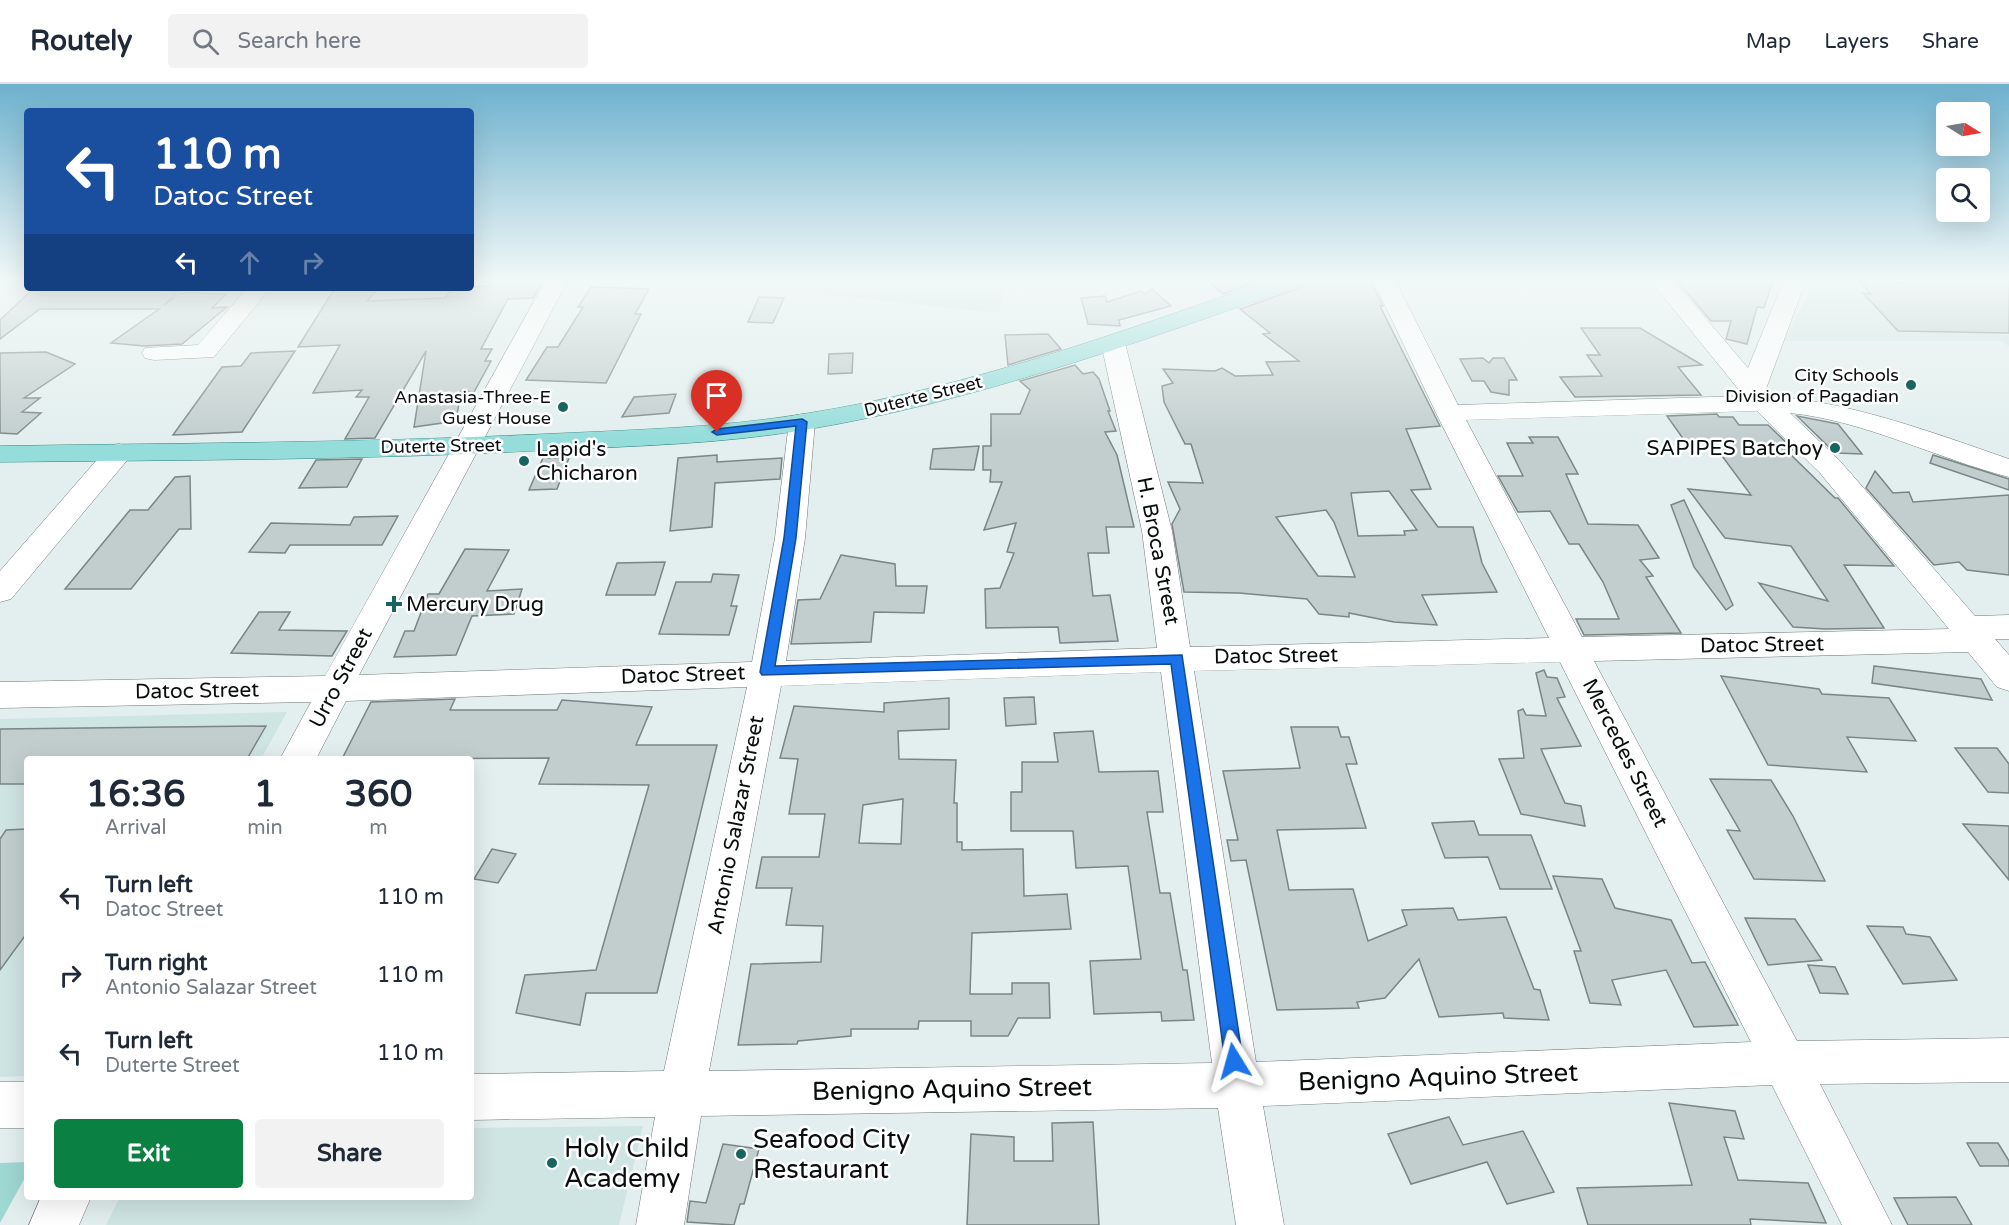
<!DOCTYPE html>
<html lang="en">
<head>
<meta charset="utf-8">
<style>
	:root { --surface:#fff; --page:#f2f2f3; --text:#1f2937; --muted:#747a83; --line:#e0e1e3; --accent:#0b8043 }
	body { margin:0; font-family:"Varela Round",sans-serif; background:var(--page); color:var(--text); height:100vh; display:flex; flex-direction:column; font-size:22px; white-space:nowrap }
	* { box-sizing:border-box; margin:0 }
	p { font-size:20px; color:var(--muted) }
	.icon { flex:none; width:33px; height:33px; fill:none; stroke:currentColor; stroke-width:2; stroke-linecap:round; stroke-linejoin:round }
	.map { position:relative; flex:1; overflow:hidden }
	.sheet { position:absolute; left:24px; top:672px; width:450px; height:444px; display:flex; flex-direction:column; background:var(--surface); border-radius:6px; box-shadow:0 6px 24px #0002 }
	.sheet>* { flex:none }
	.hud { position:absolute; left:24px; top:24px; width:450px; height:183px; border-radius:6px; box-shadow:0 6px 24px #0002; background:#1a4fa0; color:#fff; overflow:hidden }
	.needle { width:39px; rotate:101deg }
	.fabs { position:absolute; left:1936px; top:18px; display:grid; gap:12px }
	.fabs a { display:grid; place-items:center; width:54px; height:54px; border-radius:6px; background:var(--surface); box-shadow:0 6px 24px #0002; font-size:30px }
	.pin { position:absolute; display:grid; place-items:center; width:51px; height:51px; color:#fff; margin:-62px -26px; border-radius:50% 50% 50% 0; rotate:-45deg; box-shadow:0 0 6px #0007 }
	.pin .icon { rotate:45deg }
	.me { position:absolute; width:66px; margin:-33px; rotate:352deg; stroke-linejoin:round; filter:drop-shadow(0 0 4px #0008) }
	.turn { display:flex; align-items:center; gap:21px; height:126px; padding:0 30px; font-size:27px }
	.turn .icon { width:78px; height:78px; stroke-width:2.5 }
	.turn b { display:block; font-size:42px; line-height:51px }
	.lanes { display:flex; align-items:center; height:57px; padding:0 30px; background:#0003; justify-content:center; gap:30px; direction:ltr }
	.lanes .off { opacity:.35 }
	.eta { display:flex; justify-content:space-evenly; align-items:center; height:102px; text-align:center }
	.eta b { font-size:36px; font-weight:800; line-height:42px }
	.button { display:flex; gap:12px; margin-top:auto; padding:12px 30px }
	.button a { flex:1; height:69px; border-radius:6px; background:var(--accent); color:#fff; font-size:24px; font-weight:800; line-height:69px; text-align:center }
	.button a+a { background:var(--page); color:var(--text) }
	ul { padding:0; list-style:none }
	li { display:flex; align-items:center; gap:18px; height:78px; padding:0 30px }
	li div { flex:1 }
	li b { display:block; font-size:22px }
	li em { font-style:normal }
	header { display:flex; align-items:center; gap:36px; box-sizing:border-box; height:84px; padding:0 30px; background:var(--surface); border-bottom:2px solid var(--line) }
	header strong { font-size:28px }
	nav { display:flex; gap:33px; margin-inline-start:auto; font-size:21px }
	.search { width:420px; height:54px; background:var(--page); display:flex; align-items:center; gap:15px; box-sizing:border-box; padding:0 21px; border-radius:6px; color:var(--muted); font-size:22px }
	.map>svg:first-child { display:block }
</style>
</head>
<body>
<header>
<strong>Routely</strong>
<div class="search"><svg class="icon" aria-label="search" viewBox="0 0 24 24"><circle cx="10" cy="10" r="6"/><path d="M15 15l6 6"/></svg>Search here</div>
<nav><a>Map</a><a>Layers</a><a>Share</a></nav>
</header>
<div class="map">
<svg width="2009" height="1141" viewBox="0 0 2009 1141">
	<rect width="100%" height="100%" fill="#e2efee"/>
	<g fill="#cfe5e3">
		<path d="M 764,196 L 1005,196 L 999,229 L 761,204 Z"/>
		<path d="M 1031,196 L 1145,196 L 1144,200 L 1028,207 Z"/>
		<path d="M 1816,196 L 2009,196 L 2009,263 L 2002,257 L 1783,257 Z"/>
		<path d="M 287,628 L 261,675 L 27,675 L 27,992 L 0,993 L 0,635 Z"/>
		<path d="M 643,1042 L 619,1141 L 106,1141 L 120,1113 L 471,1113 L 471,1044 Z"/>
	</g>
	<path fill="#9fd7d3" d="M 27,1078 L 27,1090 L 0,1139 L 0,1079 Z"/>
	<g fill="#c1cecd" stroke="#7a8685" stroke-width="1.5" fill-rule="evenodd">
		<path d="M 493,196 L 543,196 L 533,214 L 508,215 L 481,265 L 492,265 L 485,277 L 491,277 L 474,308 L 461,307 L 456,337 L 414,343 L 426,267 L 375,354 L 345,355 L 369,313 L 356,313 L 362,306 L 313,309 L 340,261 L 298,263 L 335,204 L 379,204 L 367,217 L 445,214 L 452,204 L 489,202 Z"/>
		<path d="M 1206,196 L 1262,196 L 1223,210 Z"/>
		<path d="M 1306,196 L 1367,196 L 1372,200 L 1383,222 L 1380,222 L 1440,342 L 1406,345 L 1431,405 L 1411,406 L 1438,443 L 1473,443 L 1482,479 L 1497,508 L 1422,511 L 1437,541 L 1394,538 L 1349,529 L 1349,533 L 1319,530 L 1307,515 L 1239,509 L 1184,508 L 1172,440 L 1180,425 L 1168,398 L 1203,399 L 1191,360 L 1185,360 L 1164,318 L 1162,302 L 1173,299 L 1163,285 L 1215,287 L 1222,284 L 1235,292 L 1273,291 L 1266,278 L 1299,277 L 1263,250 L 1270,249 L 1240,225 L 1302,203 ZM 1389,407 L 1417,446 L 1404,447 L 1405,451 L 1358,452 L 1351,409 ZM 1326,426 L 1334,438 L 1355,493 L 1318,492 L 1276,433 Z"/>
		<path d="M 1701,196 L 1773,196 L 1764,224 L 1757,223 L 1747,260 L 1726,255 L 1731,237 L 1711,237 L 1677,197 Z"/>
		<path d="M 1858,196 L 1888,196 L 1890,199 L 2009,196 L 2009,249 L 1898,247 L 1863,209 L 1871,210 Z"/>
		<path d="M 591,203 L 649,205 L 635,230 L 641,230 L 606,299 L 526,296 L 547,263 L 558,263 L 583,223 L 578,223 Z"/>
		<path d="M 117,204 L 179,206 L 164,221 L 181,209 L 226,210 L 212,224 L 227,223 L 182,260 L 144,262 L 111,259 L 159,225 L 40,225 L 0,255 L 0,236 L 33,205 Z"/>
		<path d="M 1152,205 L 1171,222 L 1119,236 L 1120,242 L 1088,240 L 1081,214 L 1105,212 L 1107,218 L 1141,207 L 1145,210 Z"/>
		<path d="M 759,213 L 784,214 L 773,239 L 748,238 Z"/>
		<path d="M 1581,244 L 1640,244 L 1702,281 L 1678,283 L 1701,311 L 1575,313 L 1560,293 L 1602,292 L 1587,271 L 1600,271 Z"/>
		<path d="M 1048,250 L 1061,265 L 1008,281 L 1005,251 Z"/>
		<path d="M 295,267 L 242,348 L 173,351 L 222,283 L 241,282 L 251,269 Z"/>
		<path d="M 46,268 L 75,280 L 24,314 L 40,314 L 22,328 L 41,329 L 17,350 L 0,349 L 0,269 Z"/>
		<path d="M 853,269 L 852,289 L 828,290 L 829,270 Z"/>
		<path d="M 1483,274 L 1489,279 L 1493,274 L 1504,274 L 1517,296 L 1509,296 L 1509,311 L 1491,308 L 1484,297 L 1472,297 L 1460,275 Z"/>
		<path d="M 1075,281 L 1083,290 L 1093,288 L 1099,295 L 1110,327 L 1108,327 L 1116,347 L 1105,348 L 1117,371 L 1134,443 L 1106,443 L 1109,469 L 1088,469 L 1093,512 L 1110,511 L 1118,557 L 1060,559 L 1058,543 L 986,544 L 985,505 L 1000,504 L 1014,469 L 1007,468 L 1016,439 L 984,446 L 1002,398 L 990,398 L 991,386 L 983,386 L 983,362 L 991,362 L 991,330 L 1020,330 L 1030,306 L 1020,297 Z"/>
		<path d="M 676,310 L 669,329 L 622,333 L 634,313 Z"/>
		<path d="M 1717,330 L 1719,333 L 1733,333 L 1739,341 L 1768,341 L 1794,366 L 1786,366 L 1835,414 L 1838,414 L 1894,482 L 1844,481 L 1884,544 L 1825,545 L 1793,543 L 1759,499 L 1828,517 L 1791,462 L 1725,454 L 1688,405 L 1751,411 L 1714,361 L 1705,361 L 1701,356 L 1684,356 L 1667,332 Z"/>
		<path d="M 1797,332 L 1838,340 L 1862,370 L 1835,369 Z"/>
		<path d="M 1529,353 L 1558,353 L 1578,390 L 1566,390 L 1588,440 L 1638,441 L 1659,474 L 1640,476 L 1653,492 L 1646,493 L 1681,549 L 1584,551 L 1576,535 L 1619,535 L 1603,498 L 1579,460 L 1569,460 L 1550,427 L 1518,428 L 1498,392 L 1523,392 L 1507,359 L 1533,359 Z"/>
		<path d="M 979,362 L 974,386 L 930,385 L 933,365 Z"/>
		<path d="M 717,371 L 717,378 L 782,374 L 780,395 L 715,399 L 712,443 L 670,447 L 678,374 Z"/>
		<path d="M 1933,371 L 2009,395 L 2009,406 L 1930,379 Z"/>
		<path d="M 543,374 L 569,374 L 557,405 L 529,406 Z"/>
		<path d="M 362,375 L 347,403 L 299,404 L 316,376 Z"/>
		<path d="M 1875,387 L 1893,409 L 1909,408 L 1913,418 L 2009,411 L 2009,491 L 1967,486 L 1959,478 L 1934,481 L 1866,404 Z"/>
		<path d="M 190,392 L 191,445 L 179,445 L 131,505 L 65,505 L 130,426 L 148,426 L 175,393 Z"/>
		<path d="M 1684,416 L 1733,521 L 1726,526 L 1694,483 L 1671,421 Z"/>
		<path d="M 398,432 L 382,461 L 290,461 L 285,469 L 249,468 L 271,439 L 350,441 L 354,433 Z"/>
		<path d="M 465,465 L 509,466 L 487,507 L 522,505 L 514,530 L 472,532 L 456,571 L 394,573 L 405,547 L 414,547 L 428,510 L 439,510 Z"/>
		<path d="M 841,471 L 895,480 L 896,502 L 927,502 L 924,529 L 874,528 L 871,558 L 791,560 L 798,516 L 820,515 Z"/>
		<path d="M 665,478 L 655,511 L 606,511 L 617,479 Z"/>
		<path d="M 713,490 L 739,491 L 731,522 L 737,522 L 729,551 L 659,550 L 676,498 L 711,498 Z"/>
		<path d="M 259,528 L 290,528 L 279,546 L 347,547 L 332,572 L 231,569 Z"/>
		<path d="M 1874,582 L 1981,595 L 1992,616 L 1872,599 Z"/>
		<path d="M 1544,586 L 1547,593 L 1557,594 L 1565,613 L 1557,614 L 1581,662 L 1541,665 L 1565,719 L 1581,722 L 1585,742 L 1521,730 L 1499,675 L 1524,674 L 1518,627 L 1523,625 L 1526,631 L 1546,632 L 1536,589 Z"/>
		<path d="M 1721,592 L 1819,605 L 1822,610 L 1889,614 L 1916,657 L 1847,653 L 1867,688 L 1768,681 Z"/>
		<path d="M 1034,613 L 1036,640 L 1006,642 L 1004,614 Z"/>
		<path d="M 949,614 L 949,645 L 898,647 L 899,675 L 956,676 L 954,719 L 957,719 L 957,758 L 962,758 L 962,766 L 1023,765 L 1024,812 L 1067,810 L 1071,845 L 972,849 L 970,910 L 1012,910 L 1012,899 L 1049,899 L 1050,934 L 1018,934 L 1008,952 L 971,952 L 971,937 L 919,937 L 918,945 L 851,945 L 851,952 L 798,957 L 797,960 L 738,961 L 751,880 L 821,878 L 823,842 L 786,841 L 792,804 L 756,804 L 762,773 L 819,773 L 825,730 L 789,730 L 798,675 L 780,674 L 794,622 L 884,628 L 884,619 ZM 903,715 L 901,760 L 859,759 L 863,721 Z"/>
		<path d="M 455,615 L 450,626 L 557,626 L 562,616 L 652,623 L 636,661 L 717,661 L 657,909 L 586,909 L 580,941 L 516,929 L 525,891 L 596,886 L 649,701 L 539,700 L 549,674 L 342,675 L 371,618 Z"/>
		<path d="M 266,642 L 247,675 L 27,675 L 27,700 L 0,700 L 0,645 Z"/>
		<path d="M 1291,643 L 1338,643 L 1341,653 L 1349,653 L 1357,680 L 1346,680 L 1366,744 L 1277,746 L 1289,806 L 1353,805 L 1368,857 L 1407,841 L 1402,826 L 1453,824 L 1458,836 L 1506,833 L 1534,905 L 1540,906 L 1549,936 L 1504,934 L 1503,929 L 1439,933 L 1419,875 L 1385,914 L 1357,918 L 1359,924 L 1277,926 L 1246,776 L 1231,777 L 1227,756 L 1238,756 L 1223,687 L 1300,684 Z"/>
		<path d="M 1093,647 L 1099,688 L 1158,687 L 1163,728 L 1147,728 L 1160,809 L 1170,809 L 1183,886 L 1187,886 L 1194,936 L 1162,937 L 1161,928 L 1094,930 L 1090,877 L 1141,875 L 1128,782 L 1076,784 L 1073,747 L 1011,747 L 1011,708 L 1022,708 L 1022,678 L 1058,678 L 1054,649 Z"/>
		<path d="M 1955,664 L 1997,664 L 2009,680 L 2009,709 L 1988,708 Z"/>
		<path d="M 1710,695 L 1771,696 L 1793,732 L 1825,797 L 1754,795 L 1727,746 L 1740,747 Z"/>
		<path d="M 1474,737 L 1479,751 L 1531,751 L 1552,805 L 1500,805 L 1488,773 L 1445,774 L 1432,739 Z"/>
		<path d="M 1963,740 L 2009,742 L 2009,796 Z"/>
		<path d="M 27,745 L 27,849 L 0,886 L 0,755 L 6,746 Z"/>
		<path d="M 492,765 L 516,770 L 498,799 L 474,795 Z"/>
		<path d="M 1553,792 L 1602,795 L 1615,824 L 1671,836 L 1692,879 L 1705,878 L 1738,941 L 1694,943 L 1666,886 L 1612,896 L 1621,921 L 1590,919 L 1574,867 L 1581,867 Z"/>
		<path d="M 1745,834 L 1795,835 L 1822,876 L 1768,881 Z"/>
		<path d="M 1867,842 L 1903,843 L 1906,850 L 1930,853 L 1957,896 L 1903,900 Z"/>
		<path d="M 1808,881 L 1835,883 L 1848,910 L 1820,909 Z"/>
		<path d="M 1669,1019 L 1735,1027 L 1744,1055 L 1724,1053 L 1738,1096 L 1808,1099 L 1826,1139 L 1750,1135 L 1751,1141 L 1588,1141 L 1577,1104 L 1692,1101 Z"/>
		<path d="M 1449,1033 L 1463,1061 L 1523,1047 L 1554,1108 L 1507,1120 L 1487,1078 L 1411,1100 L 1388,1050 Z"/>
		<path d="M 1093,1038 L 1099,1141 L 967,1141 L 971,1050 L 1014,1053 L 1014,1077 L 1053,1077 L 1052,1039 Z"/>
		<path d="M 1967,1059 L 1998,1059 L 2009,1077 L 2009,1082 L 1980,1082 Z"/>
		<path d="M 723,1060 L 759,1065 L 744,1120 L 740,1120 L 734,1141 L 687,1138 L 690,1117 L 706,1119 Z"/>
		<path d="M 1956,1113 L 1972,1141 L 1908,1141 L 1894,1114 Z"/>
	</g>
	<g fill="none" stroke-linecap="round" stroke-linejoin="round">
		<g stroke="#6f7a79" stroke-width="1">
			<g id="minor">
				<path d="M 546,196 L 568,196 L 359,591 L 752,578 L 775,454 L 789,338 L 793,332 L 802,330 L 811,332 L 815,338 L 805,454 L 786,577 L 1157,564 L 1142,447 L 1101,259 L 1104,254 L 1113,252 L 1122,254 L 1125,259 L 1172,447 L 1190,563 L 1549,554 L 1436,329 L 1373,196 L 1395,196 L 1458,321 L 1744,312 L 1650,196 L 1673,196 L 1748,284 L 1784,196 L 1806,196 L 1766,305 L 1772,312 C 1854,319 1931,348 2009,375 L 2009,393 C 1935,374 1866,337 1790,329 L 1840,377 L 1975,532 L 2009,531 L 2009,555 L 1995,555 L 2009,571 L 2009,607 L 1997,603 L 1968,568 L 1594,577 L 1797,957 L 2009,954 L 2009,998 L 1820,1000 L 1892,1141 L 1842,1141 L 1772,1001 L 1263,1022 L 1284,1141 L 1236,1141 L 1218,1024 L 701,1032 L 684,1141 L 636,1141 L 655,1033 L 471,1036 L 471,990 L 664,987 L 747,603 L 346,617 L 316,675 L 280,675 L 311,618 L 0,624 L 0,598 L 325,592 ZM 1757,327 L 1820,389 L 1949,545 L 1582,553 L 1466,336 ZM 1560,578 L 1751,958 L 1256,978 L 1194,587 ZM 1161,588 L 1212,979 L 709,987 L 781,602 Z"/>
				<path d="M 247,204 L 270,204 L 214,273 L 154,276 L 145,274 L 142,269 L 145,264 L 198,261 Z"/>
				<path d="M 119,360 L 129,362 L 133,368 L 129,374 L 11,515 L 0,518 L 0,487 L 109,362 Z"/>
				<rect x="0" y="998" width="27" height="46"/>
				<path d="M 41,1113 L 91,1113 L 79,1141 L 29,1141 Z"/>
			</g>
		</g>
		<g stroke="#368682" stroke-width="1">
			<path id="major" d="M 1270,196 L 1304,196 L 1301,201 C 1138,258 975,318 804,346 C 721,360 636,362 552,366 C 368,376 184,376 0,378 L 0,362 C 182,359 363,359 545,350 C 631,346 718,344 803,330 C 964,305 1118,249 1270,196 Z"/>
		</g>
		<use href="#minor" fill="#fff" fill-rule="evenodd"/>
		<use href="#major" fill="#95ddda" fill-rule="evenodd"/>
	</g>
	<linearGradient id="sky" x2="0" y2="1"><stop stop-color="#6db1ce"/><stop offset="0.55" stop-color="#f2f8f7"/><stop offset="1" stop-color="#f2f8f7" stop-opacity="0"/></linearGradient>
	<rect width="2009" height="356" fill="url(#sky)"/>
	<path fill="#1a73e8" stroke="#114b97" stroke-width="1.5" d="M 802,335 L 807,338 L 796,454 L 775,582 L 1182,571 L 1243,977 L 1241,983 L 1234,986 L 1228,983 L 1225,977 L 1171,580 L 762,591 L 760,588 L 784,454 L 796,342 L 717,351 L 712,348 L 717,345 Z"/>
	<g fill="#176561" stroke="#fff" stroke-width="2">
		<circle cx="1911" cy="301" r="6"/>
		<circle cx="563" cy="323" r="6"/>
		<circle cx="1835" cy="364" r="6"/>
		<circle cx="524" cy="377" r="6"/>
		<path d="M391 511h6v6h6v6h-6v6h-6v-6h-6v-6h6z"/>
		<circle cx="741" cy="1070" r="6"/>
		<circle cx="552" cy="1079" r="6"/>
	</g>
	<g text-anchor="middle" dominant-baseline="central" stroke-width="5" stroke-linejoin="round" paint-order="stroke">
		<g font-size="18" fill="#090d0d" stroke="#fff" text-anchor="end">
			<text x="1899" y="291">City Schools<tspan x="1899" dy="21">Division of Pagadian</tspan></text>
			<text x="551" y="313">Anastasia-Three-E<tspan x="551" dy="21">Guest House</tspan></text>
		</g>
		<g font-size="18" fill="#090d0d" stroke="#fff">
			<text transform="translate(923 312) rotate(-14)">Duterte Street</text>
			<text transform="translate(441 362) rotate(-1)">Duterte Street</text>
		</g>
		<g font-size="21" fill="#090d0d" stroke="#fff" text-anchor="start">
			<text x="1823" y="364" text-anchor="end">SAPIPES Batchoy</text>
			<text x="536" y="365">Lapid's<tspan x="536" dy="24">Chicharon</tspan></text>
			<text x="406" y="520">Mercury Drug</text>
		</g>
		<g font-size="21" fill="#090d0d" stroke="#fff">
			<text transform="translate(1158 467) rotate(79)">H. Broca Street</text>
			<text transform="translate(1762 561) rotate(-1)">Datoc Street</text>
			<text transform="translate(1276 572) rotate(-1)">Datoc Street</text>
			<text transform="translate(683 591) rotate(-2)">Datoc Street</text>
			<text transform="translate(341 594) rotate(-62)">Urro Street</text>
			<text transform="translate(197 607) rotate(-1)">Datoc Street</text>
			<text transform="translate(1625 669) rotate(63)">Mercedes Street</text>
			<text transform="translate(736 741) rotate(-79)">Antonio Salazar Street</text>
		</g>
		<g font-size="26" fill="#090d0d" stroke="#fff">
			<text transform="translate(1438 993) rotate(-2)">Benigno Aquino Street</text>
			<text transform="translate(952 1005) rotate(-1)">Benigno Aquino Street</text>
		</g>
		<g font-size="26" fill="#090d0d" stroke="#fff" text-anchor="start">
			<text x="753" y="1055">Seafood City<tspan x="753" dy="30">Restaurant</tspan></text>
			<text x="564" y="1064">Holy Child<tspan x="564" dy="30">Academy</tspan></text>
		</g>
	</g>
</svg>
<div class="fabs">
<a><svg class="needle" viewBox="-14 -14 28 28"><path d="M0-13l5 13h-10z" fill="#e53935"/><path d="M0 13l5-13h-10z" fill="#747a83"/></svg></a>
<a><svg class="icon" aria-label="search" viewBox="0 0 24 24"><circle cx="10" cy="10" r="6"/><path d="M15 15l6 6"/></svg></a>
</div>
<div class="pin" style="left:717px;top:348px;background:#d93025"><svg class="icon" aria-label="arrive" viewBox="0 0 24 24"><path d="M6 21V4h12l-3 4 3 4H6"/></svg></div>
<svg class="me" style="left:1234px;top:977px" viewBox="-20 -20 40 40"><path d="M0-17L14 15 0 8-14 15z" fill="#1a73e8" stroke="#fff" stroke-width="4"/></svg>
<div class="hud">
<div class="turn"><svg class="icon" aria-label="left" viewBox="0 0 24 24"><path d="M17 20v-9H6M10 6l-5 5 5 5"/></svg><div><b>110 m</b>Datoc Street</div></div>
<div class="lanes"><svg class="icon" aria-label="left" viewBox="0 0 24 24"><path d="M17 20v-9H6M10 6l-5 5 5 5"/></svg><svg class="icon off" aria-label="ahead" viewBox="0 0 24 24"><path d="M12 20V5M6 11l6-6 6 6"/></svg><svg class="icon off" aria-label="right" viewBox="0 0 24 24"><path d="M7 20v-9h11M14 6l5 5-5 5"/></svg></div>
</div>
<section class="sheet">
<div class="eta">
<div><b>16:36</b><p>Arrival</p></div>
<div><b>1</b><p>min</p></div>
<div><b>360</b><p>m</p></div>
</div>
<ul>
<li><svg class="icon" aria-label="left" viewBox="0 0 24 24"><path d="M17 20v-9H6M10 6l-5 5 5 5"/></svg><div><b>Turn left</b><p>Datoc Street</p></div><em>110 m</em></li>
<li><svg class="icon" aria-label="right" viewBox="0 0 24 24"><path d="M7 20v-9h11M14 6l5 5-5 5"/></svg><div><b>Turn right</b><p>Antonio Salazar Street</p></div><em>110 m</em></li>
<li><svg class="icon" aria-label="left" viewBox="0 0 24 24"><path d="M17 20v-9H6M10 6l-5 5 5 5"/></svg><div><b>Turn left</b><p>Duterte Street</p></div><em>110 m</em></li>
</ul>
<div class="button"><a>Exit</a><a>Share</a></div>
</section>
</div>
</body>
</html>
